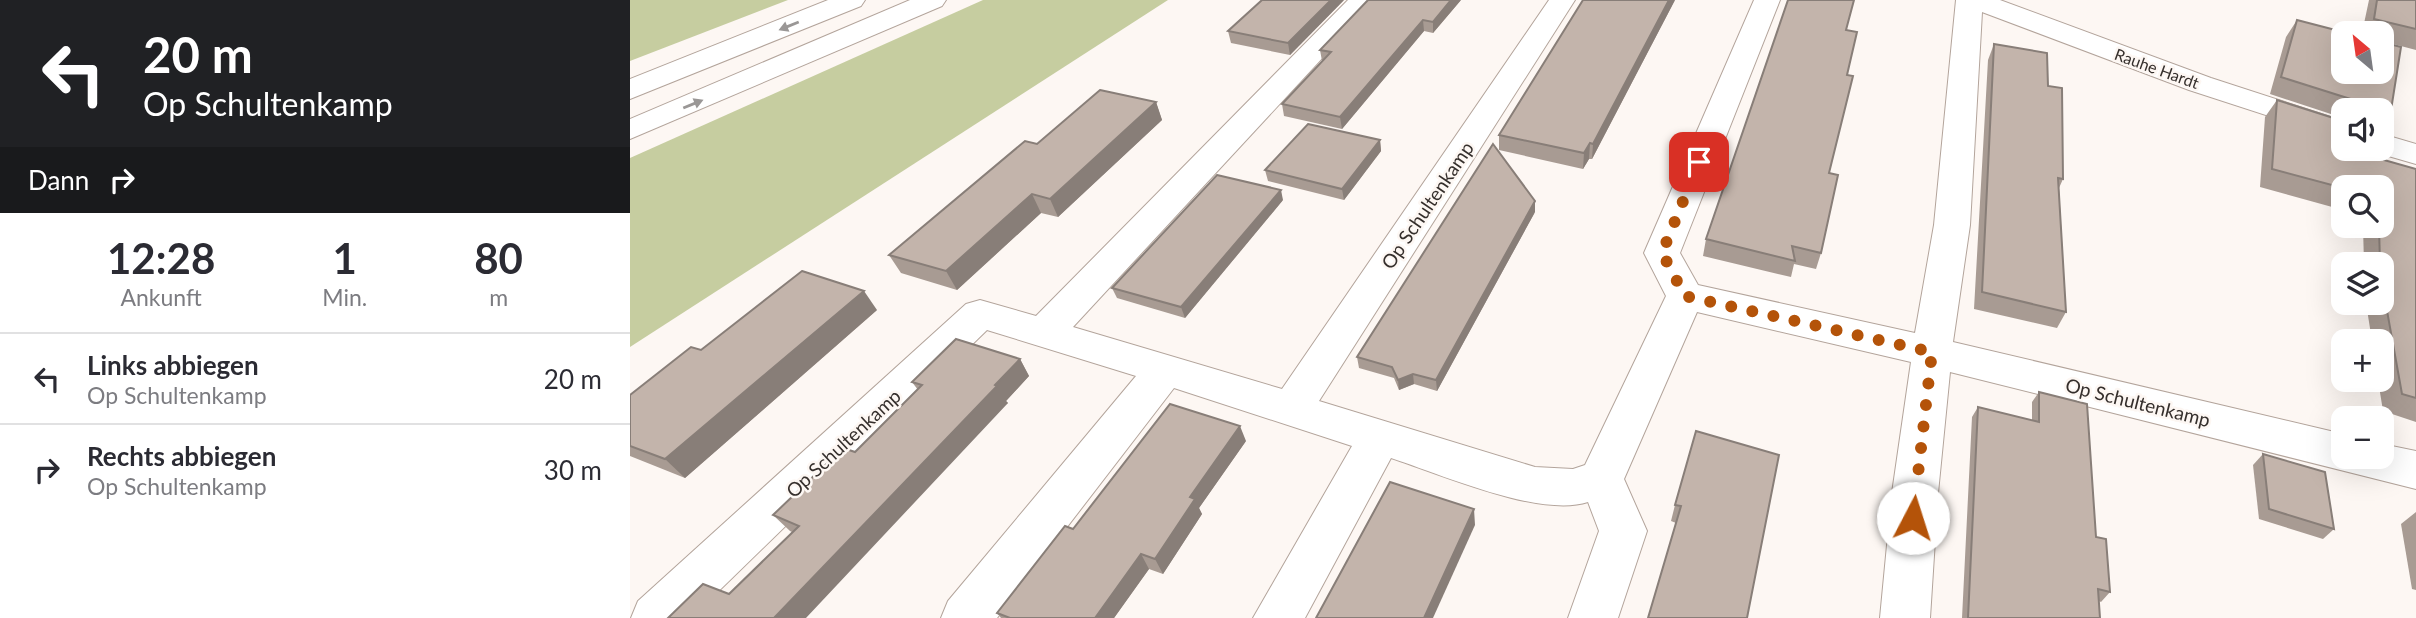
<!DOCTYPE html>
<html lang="de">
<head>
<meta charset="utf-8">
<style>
	:root { --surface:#fff; --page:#f2f2f3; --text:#2b2b33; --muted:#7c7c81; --line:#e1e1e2 }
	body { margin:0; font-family:Lato,sans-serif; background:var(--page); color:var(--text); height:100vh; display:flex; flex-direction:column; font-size:26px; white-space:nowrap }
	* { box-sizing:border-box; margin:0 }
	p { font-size:23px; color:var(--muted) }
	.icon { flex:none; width:38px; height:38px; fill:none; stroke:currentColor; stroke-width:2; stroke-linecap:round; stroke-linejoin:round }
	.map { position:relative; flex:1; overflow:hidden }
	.drawer { display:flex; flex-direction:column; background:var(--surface); width:630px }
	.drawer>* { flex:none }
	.guide { background:#202124; color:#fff; overflow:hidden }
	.needle { width:46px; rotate:331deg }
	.fabs { position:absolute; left:1701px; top:21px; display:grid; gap:14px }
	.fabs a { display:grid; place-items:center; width:63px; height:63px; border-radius:14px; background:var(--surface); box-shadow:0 7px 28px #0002; font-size:35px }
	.pin { position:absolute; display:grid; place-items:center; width:60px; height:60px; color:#fff; margin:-30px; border-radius:14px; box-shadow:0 4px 10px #0006 }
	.me { position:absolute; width:77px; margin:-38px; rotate:5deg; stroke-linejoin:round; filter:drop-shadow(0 0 5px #0008) }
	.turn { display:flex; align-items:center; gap:24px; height:147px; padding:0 28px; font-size:32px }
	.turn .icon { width:91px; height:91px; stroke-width:2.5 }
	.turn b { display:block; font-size:49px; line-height:60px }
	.then { display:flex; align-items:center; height:66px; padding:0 28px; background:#0003; gap:14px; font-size:26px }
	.eta { display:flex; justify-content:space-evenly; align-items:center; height:119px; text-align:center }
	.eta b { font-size:42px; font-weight:700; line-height:49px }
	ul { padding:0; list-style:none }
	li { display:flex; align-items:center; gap:21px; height:91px; padding:0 28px; border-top:2px solid var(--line) }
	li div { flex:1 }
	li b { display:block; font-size:26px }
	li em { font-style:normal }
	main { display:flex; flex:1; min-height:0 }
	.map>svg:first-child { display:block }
</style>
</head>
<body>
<main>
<section class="drawer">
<div class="guide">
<div class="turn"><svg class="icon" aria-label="left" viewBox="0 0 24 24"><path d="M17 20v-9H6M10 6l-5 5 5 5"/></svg><div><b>20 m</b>Op Schultenkamp</div></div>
<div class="then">Dann<svg class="icon" aria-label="right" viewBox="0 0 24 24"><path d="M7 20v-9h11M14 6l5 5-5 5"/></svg></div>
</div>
<div class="eta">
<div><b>12:28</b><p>Ankunft</p></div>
<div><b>1</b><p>Min.</p></div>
<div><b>80</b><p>m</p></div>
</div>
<ul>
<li><svg class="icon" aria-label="left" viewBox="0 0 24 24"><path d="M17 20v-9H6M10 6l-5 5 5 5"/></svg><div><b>Links abbiegen</b><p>Op Schultenkamp</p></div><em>20 m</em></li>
<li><svg class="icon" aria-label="right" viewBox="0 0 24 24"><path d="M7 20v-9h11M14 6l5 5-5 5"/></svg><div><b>Rechts abbiegen</b><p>Op Schultenkamp</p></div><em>30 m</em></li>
</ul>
</section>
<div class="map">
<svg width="1786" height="618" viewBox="0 0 1786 618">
	<rect width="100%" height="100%" fill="#fdf7f3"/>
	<g fill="#c6cda0">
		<path d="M 0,0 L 158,0 L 0,61 Z"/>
		<path d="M 353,0 L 538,0 L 0,347 L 0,158 Z"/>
	</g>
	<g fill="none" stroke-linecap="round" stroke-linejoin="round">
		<g stroke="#b3a49b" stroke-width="2">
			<g id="street">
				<path d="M 718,0 L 746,0 L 443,327 L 652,389 L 919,0 L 945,0 L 689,401 L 905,467 L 943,469 L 955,465 L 1036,296 L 1014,253 L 1124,0 L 1150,0 L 1050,253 L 1068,285 L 1285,333 L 1304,225 L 1326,0 L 1370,0 L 1581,78 L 1713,121 L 1713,140 L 1559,90 L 1352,12 L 1340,225 L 1323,342 L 1713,434 L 1713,457 L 1752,457 L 1752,444 L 1786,451 L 1786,489 L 1320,372 L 1308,493 L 1300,618 L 1250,618 L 1262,493 L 1281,362 L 1067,312 L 994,479 L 1017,531 L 988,618 L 938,618 L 969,531 L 958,502 C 910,518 810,474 761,458 L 675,618 L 623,618 L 722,446 L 544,388 L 367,618 L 311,618 L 318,601 L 506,376 L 357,330 L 61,618 L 1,618 L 8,601 L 336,304 L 350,300 L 406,316 Z"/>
				<path d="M 1752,134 L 1786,144 L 1786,164 L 1741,151 L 1739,149 L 1752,149 Z"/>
			</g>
		</g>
		<g stroke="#b3a49b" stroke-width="2">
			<g id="highway">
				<path d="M 198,0 L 235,0 L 231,6 L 0,99 L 0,79 Z"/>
				<path d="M 280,0 L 316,0 L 312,6 L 0,139 L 0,119 Z"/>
			</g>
		</g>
		<use href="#street" fill="#fff" fill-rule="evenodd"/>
		<use href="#highway" fill="#fff" fill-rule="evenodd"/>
	</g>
	<g fill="#a89b93">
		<path d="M 714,0 L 660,55 L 601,43 L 598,31 Z"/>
		<path d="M 831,0 L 803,33 L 794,31 L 712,129 L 654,116 L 652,104 L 692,61 L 690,50 Z"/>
		<path d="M 1045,0 L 962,159 L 959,159 L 953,169 L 869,150 L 869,135 Z"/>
		<path d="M 1739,0 L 1786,0 L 1786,50 L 1752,41 L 1752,33 L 1732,33 Z"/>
		<path d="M 1667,20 L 1717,33 L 1713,33 L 1713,72 L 1752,72 L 1752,42 L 1771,47 L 1758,129 L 1754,134 L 1757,137 L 1754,160 L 1786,169 L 1786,422 L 1753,411 L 1748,380 L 1752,380 L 1752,341 L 1742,341 L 1736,303 L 1752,303 L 1752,264 L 1734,264 L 1733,226 L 1752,226 L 1752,187 L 1713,187 L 1713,210 L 1630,187 L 1635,117 L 1647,100 L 1713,121 L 1713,149 L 1752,149 L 1752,110 L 1713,110 L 1713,118 L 1640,94 L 1656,37 Z"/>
		<path d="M 1216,30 L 1217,75 L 1199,173 L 1191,253 L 1186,269 L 1164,264 L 1161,277 L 1073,256 L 1076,239 Z"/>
		<path d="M 1364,44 L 1433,179 L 1429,188 L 1436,312 L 1427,328 L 1344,309 L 1358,60 Z"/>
		<path d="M 526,102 L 532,120 L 428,217 L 411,213 L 327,290 L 271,273 L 259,255 L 407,144 Z"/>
		<path d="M 750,140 L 751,151 L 714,200 L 638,181 L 635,170 Z"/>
		<path d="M 653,200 L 555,318 L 487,298 L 482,288 Z"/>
		<path d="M 905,212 L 807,391 L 784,384 L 769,390 L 764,378 L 729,368 L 727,357 Z"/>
		<path d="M 247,310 L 55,478 L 0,456 L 0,395 L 71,350 Z"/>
		<path d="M 390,359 L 399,376 L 376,401 L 378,403 L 99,594 L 162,532 L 160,531 L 143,515 L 225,452 L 288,390 L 282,382 Z"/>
		<path d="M 1409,392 L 1466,537 L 1480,592 L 1471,602 L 1469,601 L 1470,618 L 1332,618 L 1342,417 L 1348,407 L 1402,421 L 1402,402 Z"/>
		<path d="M 1066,431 L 1117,618 L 1046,523 L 1041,521 L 1045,505 Z"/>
		<path d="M 616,441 L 569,508 L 572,514 L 533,574 L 519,569 L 484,618 L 371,618 L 367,613 L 443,529 Z"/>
		<path d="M 1633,454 L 1704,529 L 1693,539 L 1629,519 L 1623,465 Z"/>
		<path d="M 1786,512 L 1786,590 L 1782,589 L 1771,524 Z"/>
	</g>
	<g fill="#887e78">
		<path d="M 701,0 L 714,0 L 660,55 L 658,43 Z"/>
		<path d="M 821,0 L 831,0 L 803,33 L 803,22 Z"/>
		<path d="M 1039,0 L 1045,0 L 962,159 L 963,144 Z"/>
		<path d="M 793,20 L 794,31 L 712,129 L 710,117 Z"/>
		<path d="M 526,102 L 532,120 L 428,217 L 420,199 Z"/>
		<path d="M 750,140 L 751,151 L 714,200 L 712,189 Z"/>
		<path d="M 960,143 L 959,159 L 953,169 L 954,153 Z"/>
		<path d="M 651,190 L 653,200 L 555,318 L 551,307 Z"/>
		<path d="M 402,194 L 411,213 L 327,290 L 316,271 Z"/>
		<path d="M 905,201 L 905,212 L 807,391 L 806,380 Z"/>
		<path d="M 234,291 L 247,310 L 55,478 L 35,459 Z"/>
		<path d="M 390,359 L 399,376 L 376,401 L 378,403 L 176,618 L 144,618 Z"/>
		<path d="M 783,374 L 784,384 L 769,390 L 768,380 Z"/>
		<path d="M 610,426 L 616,441 L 569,508 L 572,514 L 533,574 L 525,559 L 560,497 Z"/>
		<path d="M 844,509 L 845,525 L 803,618 L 794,618 Z"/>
		<path d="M 511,554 L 519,569 L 484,618 L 465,618 Z"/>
	</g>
	<g fill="#c3b4ab" stroke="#887e78" stroke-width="2">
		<path d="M 632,0 L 701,0 L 658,43 L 598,31 Z"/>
		<path d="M 738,0 L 821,0 L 803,22 L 793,20 L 710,117 L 652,104 L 701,52 L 690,50 Z"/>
		<path d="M 953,0 L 1039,0 L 963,144 L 960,143 L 954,153 L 869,135 Z"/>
		<path d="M 1158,0 L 1224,0 L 1216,30 L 1227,32 L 1217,75 L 1223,76 L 1199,173 L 1208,175 L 1191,253 L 1162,246 L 1165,261 L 1076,239 Z"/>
		<path d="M 1747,0 L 1786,0 L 1786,29 L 1744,19 Z"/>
		<path d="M 1667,20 L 1717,33 L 1713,33 L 1713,72 L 1752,72 L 1752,42 L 1771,47 L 1758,129 L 1752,131 L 1752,110 L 1727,110 L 1727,101 L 1651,77 Z"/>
		<path d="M 1364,44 L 1417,53 L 1418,86 L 1432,88 L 1433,179 L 1428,178 L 1436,312 L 1352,292 Z"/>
		<path d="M 470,90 L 526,102 L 420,199 L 402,194 L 316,271 L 259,255 L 395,141 L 407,144 Z"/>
		<path d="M 1647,100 L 1713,121 L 1713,149 L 1752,149 L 1752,133 L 1757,137 L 1754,160 L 1786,169 L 1786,398 L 1772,394 L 1752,283 L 1752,264 L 1750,264 L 1749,226 L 1752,226 L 1752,187 L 1713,187 L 1713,188 L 1642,169 Z"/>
		<path d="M 678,124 L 750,140 L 712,189 L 635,170 Z"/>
		<path d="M 863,144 L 905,201 L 806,380 L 783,374 L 768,380 L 762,367 L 727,357 Z"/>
		<path d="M 587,175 L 651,190 L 551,307 L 482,288 Z"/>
		<path d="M 172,271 L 234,291 L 35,459 L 0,446 L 0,395 L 61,347 L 71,350 Z"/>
		<path d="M 326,339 L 390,359 L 365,385 L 367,386 L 144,618 L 38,618 L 73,584 L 99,594 L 169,526 L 143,515 L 213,448 L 225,452 L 292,385 L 282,382 Z"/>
		<path d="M 1409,392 L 1457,404 L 1466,537 L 1476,539 L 1480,592 L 1468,589 L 1470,618 L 1338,618 L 1348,407 L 1409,422 Z"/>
		<path d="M 540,404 L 610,426 L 560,497 L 565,499 L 525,559 L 511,554 L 465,618 L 380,618 L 367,613 L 435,526 L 443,529 Z"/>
		<path d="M 1066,431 L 1149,455 L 1117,618 L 1018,618 L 1051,506 L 1045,505 Z"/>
		<path d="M 1633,454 L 1695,472 L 1704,529 L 1639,509 Z"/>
		<path d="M 760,482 L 844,509 L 794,618 L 686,618 Z"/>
	</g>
	<defs><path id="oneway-solid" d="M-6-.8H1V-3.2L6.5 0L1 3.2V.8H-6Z" transform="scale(1.75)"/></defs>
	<g fill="#9a9796">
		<use href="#oneway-solid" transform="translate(159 26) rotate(158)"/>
		<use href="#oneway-solid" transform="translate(63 104) rotate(-22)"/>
	</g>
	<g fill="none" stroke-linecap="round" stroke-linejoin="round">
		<path stroke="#b45309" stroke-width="12" stroke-dasharray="0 21.6" d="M 1069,162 L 1032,253 L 1055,296 L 1302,352 L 1283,518"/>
	</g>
	<g text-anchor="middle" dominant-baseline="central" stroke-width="5" stroke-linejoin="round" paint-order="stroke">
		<g font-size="16" fill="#352f2c" stroke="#fdf7f3">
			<text transform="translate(1527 68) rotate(20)">Rauhe Hardt</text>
		</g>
		<g font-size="19" fill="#352f2c" stroke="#fdf7f3">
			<text transform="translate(797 205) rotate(-56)">Op Schultenkamp</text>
			<text transform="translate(1508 402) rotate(14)">Op Schultenkamp</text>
			<text transform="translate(213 443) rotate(-43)">Op Schultenkamp</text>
		</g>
	</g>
</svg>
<div class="fabs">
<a><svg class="needle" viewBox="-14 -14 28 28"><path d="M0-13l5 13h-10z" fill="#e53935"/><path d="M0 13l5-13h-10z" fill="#7c7c81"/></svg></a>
<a><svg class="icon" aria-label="sound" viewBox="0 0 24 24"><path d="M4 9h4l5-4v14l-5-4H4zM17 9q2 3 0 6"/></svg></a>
<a><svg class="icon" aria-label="search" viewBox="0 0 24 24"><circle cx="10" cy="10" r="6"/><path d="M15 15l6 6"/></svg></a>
<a><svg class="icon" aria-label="layers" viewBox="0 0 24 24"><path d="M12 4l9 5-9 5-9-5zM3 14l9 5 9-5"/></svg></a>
<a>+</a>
<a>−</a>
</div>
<div class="pin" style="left:1069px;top:162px;background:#d93025"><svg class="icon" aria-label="arrive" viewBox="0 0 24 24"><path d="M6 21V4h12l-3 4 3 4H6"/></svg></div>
<svg class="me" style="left:1283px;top:518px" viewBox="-20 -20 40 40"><circle r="19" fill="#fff"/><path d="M0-13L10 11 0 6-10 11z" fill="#b45309"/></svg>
</div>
</main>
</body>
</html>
